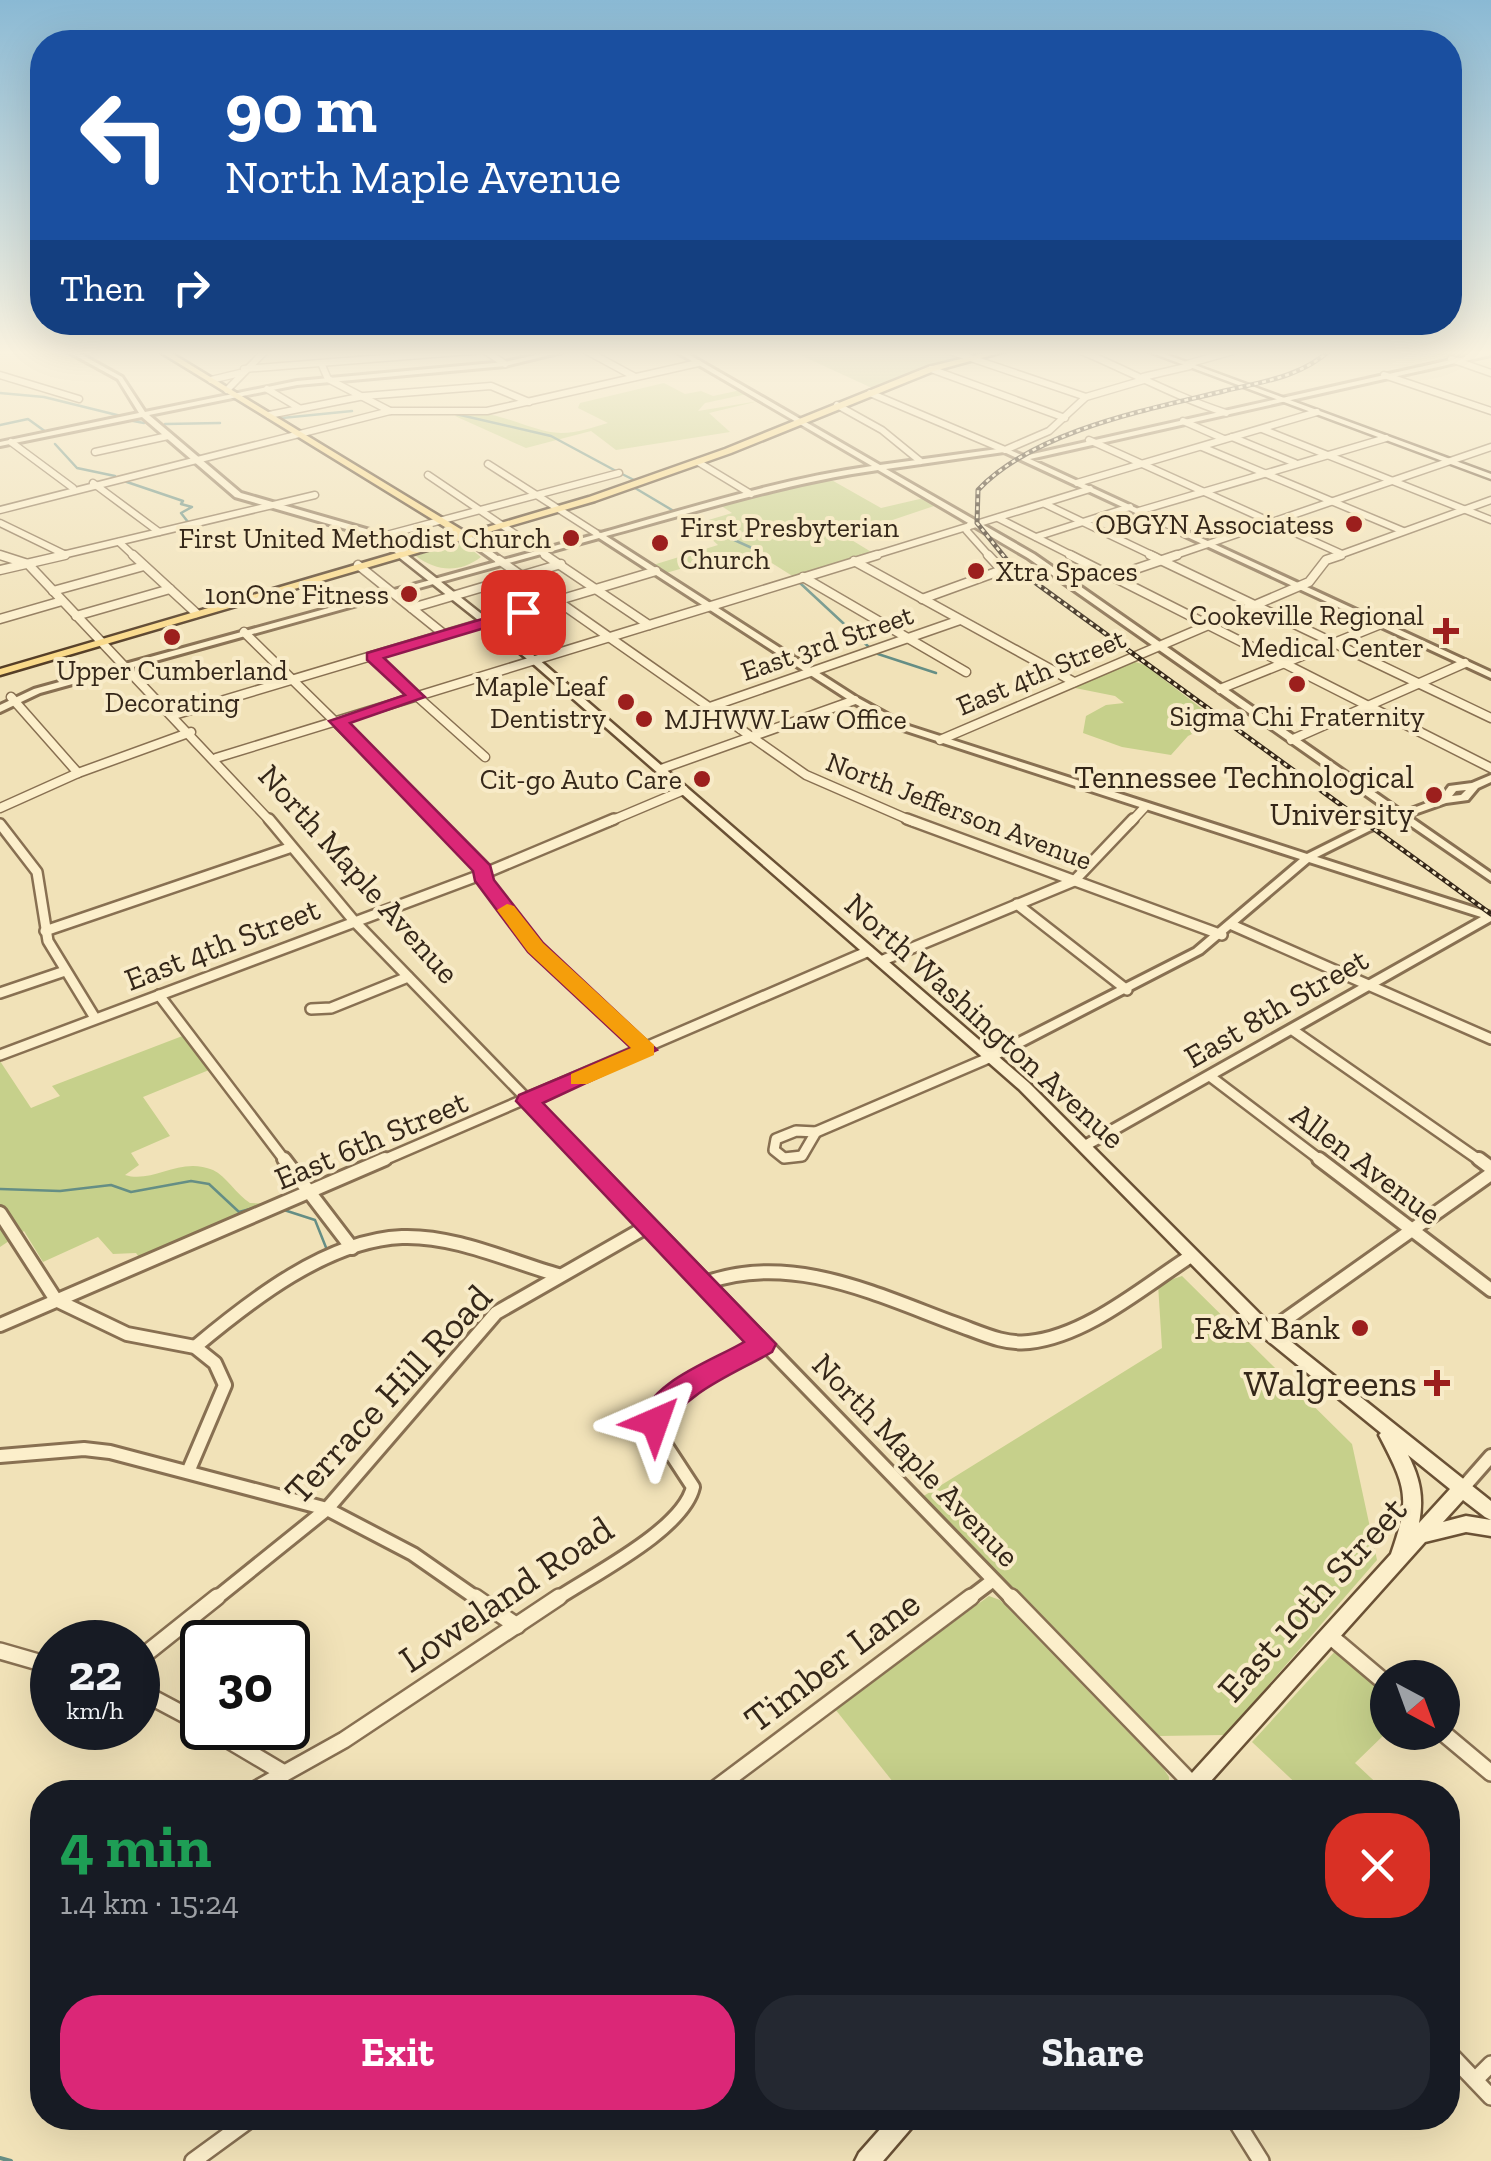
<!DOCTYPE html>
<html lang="en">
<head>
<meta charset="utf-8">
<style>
	:root { --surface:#171b24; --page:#242831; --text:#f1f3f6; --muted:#9ea1a6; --accent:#db2777 }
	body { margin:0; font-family:"Zilla Slab",serif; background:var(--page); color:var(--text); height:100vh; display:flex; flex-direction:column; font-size:38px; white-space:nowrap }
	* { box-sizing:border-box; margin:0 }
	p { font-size:32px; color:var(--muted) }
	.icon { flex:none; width:55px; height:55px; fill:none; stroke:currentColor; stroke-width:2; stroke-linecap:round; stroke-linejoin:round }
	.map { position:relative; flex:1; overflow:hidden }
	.details { position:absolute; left:30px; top:1780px; width:1430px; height:350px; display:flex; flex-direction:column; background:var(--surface); border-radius:40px; box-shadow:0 10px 40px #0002 }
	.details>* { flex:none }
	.guide { position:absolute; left:30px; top:30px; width:1432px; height:305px; border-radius:40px; box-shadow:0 10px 40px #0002; background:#1a4fa0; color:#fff; overflow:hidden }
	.needle { width:65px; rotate:139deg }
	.buttons { position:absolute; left:1370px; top:1660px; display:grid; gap:20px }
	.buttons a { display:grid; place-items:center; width:90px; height:90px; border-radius:50%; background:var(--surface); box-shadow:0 10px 40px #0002; font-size:50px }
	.speed { position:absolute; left:30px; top:1620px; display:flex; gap:20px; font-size:50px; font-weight:700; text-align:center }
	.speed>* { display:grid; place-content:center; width:130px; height:130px; border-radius:50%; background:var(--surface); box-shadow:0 10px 40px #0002; line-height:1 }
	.speed small { font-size:25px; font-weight:400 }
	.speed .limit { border:5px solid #111; border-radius:15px; background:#fff; color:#111 }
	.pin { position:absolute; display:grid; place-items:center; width:85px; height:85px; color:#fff; margin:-42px; border-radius:20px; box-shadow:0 5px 15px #0006 }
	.me { position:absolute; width:110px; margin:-55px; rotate:43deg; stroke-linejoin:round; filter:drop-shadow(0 0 8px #0008) }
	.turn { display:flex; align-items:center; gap:35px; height:210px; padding:0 30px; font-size:45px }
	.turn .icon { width:130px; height:130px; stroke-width:2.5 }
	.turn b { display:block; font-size:70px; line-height:85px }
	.then { display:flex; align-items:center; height:95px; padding:0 30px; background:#0003; gap:20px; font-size:38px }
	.round { display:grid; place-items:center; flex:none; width:105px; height:105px; border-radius:40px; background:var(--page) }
	.headline { display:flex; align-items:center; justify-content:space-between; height:170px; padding:0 30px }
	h1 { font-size:60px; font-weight:700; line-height:75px; color:#1e9e55 }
	.primary-button { display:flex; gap:20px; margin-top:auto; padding:20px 30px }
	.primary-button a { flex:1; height:115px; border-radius:40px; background:var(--accent); color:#fff; font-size:40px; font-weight:700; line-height:115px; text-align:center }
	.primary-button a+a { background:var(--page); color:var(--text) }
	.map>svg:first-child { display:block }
</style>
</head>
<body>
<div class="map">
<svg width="1491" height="2161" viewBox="0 0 1491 2161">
	<rect width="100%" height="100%" fill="#f1e2b8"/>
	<g fill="#c6d08b">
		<path d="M 664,383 L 685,394 L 701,391 L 713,396 L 741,390 L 747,394 L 705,403 L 698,411 L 759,401 L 709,413 L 730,432 L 616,450 L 591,431 L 526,448 L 455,416 C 486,402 532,434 562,433 C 577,433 594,427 608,423 L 578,408 L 580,403 Z"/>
		<path d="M 828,478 L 881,508 L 924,498 L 937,505 L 845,536 L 873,553 L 794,577 L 767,560 L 736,570 L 718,558 L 666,573 L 653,565 L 718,545 L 695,524 L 732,513 L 720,505 Z"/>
		<path d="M 453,543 L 463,543 L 481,557 C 460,573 437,572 416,556 Z"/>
		<path d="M 1132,661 L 1145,665 L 1218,721 L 1188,736 L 1171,755 L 1122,747 L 1083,733 L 1086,716 L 1106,705 L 1124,703 L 1115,696 L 1070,687 Z"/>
		<path d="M 185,1035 L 209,1070 L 143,1097 L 170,1136 L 131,1153 L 139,1165 L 125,1175 C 153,1184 179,1156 213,1170 C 226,1176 237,1195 250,1203 L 275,1204 L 141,1260 L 136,1253 L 113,1254 L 98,1237 L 43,1262 L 24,1231 L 0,1247 L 0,1061 L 31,1108 L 60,1096 L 52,1086 Z"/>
		<path d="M 1182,1276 L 1352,1444 L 1377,1560 L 1225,1735 L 1159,1736 L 922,1497 L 1162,1348 L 1158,1284 Z"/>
		<path d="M 989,1596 L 1000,1600 L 1163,1768 L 1169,1777 L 1169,1792 L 901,1792 L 835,1709 Z"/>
		<path d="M 1338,1648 L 1387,1690 L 1387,1732 L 1355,1763 L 1386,1792 L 1305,1792 L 1252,1742 Z"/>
	</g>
	<path fill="#bbc38c" d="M 789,350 L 941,350 L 960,358 L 872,388 Z"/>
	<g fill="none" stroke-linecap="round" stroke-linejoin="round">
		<g stroke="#658e85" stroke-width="2.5">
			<path d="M 0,393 L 44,397 L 121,416"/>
			<path d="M 456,414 L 551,436 L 616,471"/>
			<path d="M 282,418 L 352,411"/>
			<path d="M 128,420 L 144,423"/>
			<path d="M 165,424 L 220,423"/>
			<path d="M 0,425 L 28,419 L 46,432"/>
			<path d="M 55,444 L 77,468 L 115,476"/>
			<path d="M 622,474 L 634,480"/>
			<path d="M 121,480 L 183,501 L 181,504 L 192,507 L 181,513 L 188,522"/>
			<path d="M 635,488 L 672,510"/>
			<path d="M 192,526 L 216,544 L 233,547"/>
			<path d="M 712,530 L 752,548 L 758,558"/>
			<path d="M 800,583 L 871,649"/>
			<path d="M 878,654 L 936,673"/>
			<path d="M 0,1189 L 60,1191 L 111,1185 L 131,1192 L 191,1181 L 209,1184 L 239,1212 L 257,1207"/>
			<path d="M 284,1210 L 315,1220 L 327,1250"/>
		</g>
		<path stroke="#658e85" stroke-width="4" d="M 0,2158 L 11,2161"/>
		<g stroke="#887052" stroke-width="9">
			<g id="minor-far4">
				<path d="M 484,350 L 505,364"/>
				<path d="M 585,350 L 635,377"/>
				<path d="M 947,350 L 1086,397"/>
				<path d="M 1079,350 C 1129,371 1176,397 1226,413"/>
				<path d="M 1468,357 L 1479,350"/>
				<path d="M 1451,359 L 1491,373"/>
				<path d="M 321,363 L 328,379 L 390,411"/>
				<path d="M 1187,364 L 1237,350"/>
				<path d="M 244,369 L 484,350"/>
				<path d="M 931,369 L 1065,418"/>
				<path d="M 0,375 L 79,399"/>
				<path d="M 1384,375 L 1491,411"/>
				<path d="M 1143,377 L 1190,366"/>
				<path d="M 211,380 L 240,373"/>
				<path d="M 267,389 L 299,408"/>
				<path d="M 227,390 L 266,350"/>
				<path d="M 870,393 L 1005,450 L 1049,431 L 1086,397 L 1147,379"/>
				<path d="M 837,405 L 882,430 L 920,461"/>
				<path d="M 269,415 L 364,396 L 491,386 L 529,402"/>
				<path d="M 1183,421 L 1224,439"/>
				<path d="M 1262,429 L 1491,520"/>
				<path d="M 1232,437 L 1295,463"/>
				<path d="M 1089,440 L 1342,554"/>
				<path d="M 11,442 L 73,488"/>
				<path d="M 1202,447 L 1403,531"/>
				<path d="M 95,452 L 168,436"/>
				<path d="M 698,462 L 751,494"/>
				<path d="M 488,464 L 596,533"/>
				<path d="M 428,475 L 549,557"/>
				<path d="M 93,483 L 159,532"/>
				<path d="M 1077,483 L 1317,412"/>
				<path d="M 1045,504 L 1156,557"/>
				<path d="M 0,510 L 390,411 L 487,411 L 698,363"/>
				<path d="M 1139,511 L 1386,438"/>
				<path d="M 998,518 L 1075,557"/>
				<path d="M 0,523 L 66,555"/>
				<path d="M 969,526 L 966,530 L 990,557"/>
				<path d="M 379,537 L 619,473"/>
				<path d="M 1036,537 L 1130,507"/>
				<path d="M 119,542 L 135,557"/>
				<path d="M 0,555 L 7,557"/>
				<path d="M 54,557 L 315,495"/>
				<path d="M 869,557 L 1090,489"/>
				<path d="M 1170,557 L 1491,447"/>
				<path d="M 1334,557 L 1491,500"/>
			</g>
		</g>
		<g stroke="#887052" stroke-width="11">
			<g id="minor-far3">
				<path d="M 0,555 L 28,564 L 271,822"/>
				<path d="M 133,555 L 196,613"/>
				<path d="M 545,555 L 649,625"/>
				<path d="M 1070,555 L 1491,768"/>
				<path d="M 1150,555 L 1491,718"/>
				<path d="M 499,560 L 806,775 L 914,822"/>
				<path d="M 854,561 L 1074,682"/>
				<path d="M 358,565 L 445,635"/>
				<path d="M 0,570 L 65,555"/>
				<path d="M 803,577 L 966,672"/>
				<path d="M 1112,577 L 1177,555"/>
				<path d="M 53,591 L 144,566"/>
				<path d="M 922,599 L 1002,570 L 988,555"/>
				<path d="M 412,608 L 561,564"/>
				<path d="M 76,616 L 170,589"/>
				<path d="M 0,619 L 62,601"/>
				<path d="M 244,632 L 437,822"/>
				<path d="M 372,656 L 485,757"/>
				<path d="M 1220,689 L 1381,624"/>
				<path d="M 11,697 L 78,773"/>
				<path d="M 707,708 L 960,620"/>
				<path d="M 174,715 L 656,571"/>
				<path d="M 940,740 L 1309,582 L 1326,560 L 1341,555"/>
				<path d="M 1291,740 L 1465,663"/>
				<path d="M 216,758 L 877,555"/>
				<path d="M 661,769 L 855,700"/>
				<path d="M 0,808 L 78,773 L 191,732"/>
				<path d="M 608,822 L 684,790"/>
				<path d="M 1131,822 L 1144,808"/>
			</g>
		</g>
		<g stroke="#887052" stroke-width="14">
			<g id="minor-far2">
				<path d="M 269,819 L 354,921 L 588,1162"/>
				<path d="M 435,819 L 483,869 L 485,881 L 536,947 L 646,1050"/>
				<path d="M 907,819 L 1222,935"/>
				<path d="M 0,824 L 37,872 L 48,941 L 95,1018"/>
				<path d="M 1017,904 L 1127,990"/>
				<path d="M 1232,925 L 1491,1039"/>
				<path d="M 45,931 L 289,848"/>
				<path d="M 881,961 L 1074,881 L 1133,819"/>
				<path d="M 0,993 L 65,971"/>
				<path d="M 159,995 L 286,1162"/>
				<path d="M 311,1009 L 331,1008 L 408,977"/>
				<path d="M 1294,1031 L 1482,1162"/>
				<path d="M 0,1055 L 483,874 L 614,819"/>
				<path d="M 1211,1077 L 1323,1162"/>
				<path d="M 796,1131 L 816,1132 L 802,1156 L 784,1158 L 774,1150 L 776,1139 Z"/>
				<path d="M 816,1132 L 991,1057"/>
				<path d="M 379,1162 L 869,951"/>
			</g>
		</g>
		<g stroke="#887052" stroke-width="18">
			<g id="minor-far1">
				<path d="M 284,1159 L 352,1248"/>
				<path d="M 586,1159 L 1013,1600"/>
				<path d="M 1319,1159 L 1491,1290"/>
				<path d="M 1479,1159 L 1491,1168"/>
				<path d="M 0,1213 L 56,1300 L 127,1334 L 195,1347 L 215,1363 L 225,1385 L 188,1472"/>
				<path d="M 705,1283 C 791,1252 875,1294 956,1324 C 979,1332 1004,1345 1029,1342 C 1087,1336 1144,1286 1191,1256"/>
				<path d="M 0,1325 L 385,1159"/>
				<path d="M 1268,1332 L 1491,1174"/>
				<path d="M 195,1347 C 250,1301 327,1240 402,1237 C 454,1235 509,1261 558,1275"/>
				<path d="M 0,1456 L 84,1449 L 110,1452 L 327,1509 L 413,1554 L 479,1600"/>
				<path d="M 1462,1489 L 1491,1456"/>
				<path d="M 214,1600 L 327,1509 L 496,1313 L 648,1226"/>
				<path d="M 555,1600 C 592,1575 683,1530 693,1487 L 657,1432 L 657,1413 L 675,1395 L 763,1345"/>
				<path d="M 967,1600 L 992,1581"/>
			</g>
		</g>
		<g stroke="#887052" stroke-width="20">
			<g id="minor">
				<path d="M 475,1597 L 517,1626"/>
				<path d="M 1011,1597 L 1200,1792"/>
				<path d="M 1330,1636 L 1388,1685"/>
				<path d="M 0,1651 L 52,1666"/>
				<path d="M 138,1660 L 217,1597"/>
				<path d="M 138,1690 L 202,1724"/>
				<path d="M 208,1728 L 284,1773"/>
				<path d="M 1442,1732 L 1491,1773"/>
				<path d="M 251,1792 L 344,1740 L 559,1597"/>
				<path d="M 711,1792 L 971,1597"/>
				<path d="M 1448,2052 L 1491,2097"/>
				<path d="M 1475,2080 L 1491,2064"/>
				<path d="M 1234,2118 L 1261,2161"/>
				<path d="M 193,2161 L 252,2118"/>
			</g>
		</g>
		<g stroke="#887052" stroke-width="6">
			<g id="tertiary">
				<path d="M 65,350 L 73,350 L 122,377 L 145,412 L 297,381 L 505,362 L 558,350 L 570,350 L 505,366 L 297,385 L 149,415 L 241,493 L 373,531 L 402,551 L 403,553 L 399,555 L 367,535 L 235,497 L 142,417 L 0,446 L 0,442 L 139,413 L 118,379 Z"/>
				<path d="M 673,350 L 681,350 L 880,465 L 1005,448 L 1024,456 L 1491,351 L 1491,355 L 1030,459 L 1491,672 L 1491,678 L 1004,452 L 886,469 L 1034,554 L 1403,812 L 1440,798 L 1449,786 L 1472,783 L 1491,775 L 1491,782 L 1478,788 L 1468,800 L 1446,803 L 1409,816 L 1491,873 L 1491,881 L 1401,819 L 1369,831 L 1317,857 L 1491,913 L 1491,921 L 1087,1150 L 1080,1145 L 1082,1142 L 1481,917 L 1309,862 L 1202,953 L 995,1060 L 987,1060 L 985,1057 L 987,1054 L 1194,949 L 1300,859 L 903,730 L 852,702 L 599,538 L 40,693 L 0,712 L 0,705 L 34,689 L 496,562 L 461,537 L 461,533 L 467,533 L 503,560 L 594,535 L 593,531 L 601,533 C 690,508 780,479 872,466 ZM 878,470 L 1028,558 L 1394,815 L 1361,827 L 1307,854 L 909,726 L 858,698 L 606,536 C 696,512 785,483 878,470 ZM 1466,790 L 1461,795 L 1452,796 L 1456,791 Z"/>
			</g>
		</g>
		<g stroke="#6a5135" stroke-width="5">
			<g id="secondary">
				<path d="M 1144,350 L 1154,350 L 1491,474 L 1491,479 Z"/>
				<path d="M 396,551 L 402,551 L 537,658 L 1029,1083 L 1274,1328 L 1491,1501 L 1491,1520 L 1485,1517 L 1463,1500 L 1443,1522 L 1466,1516 L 1491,1520 L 1491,1536 L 1466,1532 L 1425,1542 L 1201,1792 L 1178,1792 L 1181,1785 L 1391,1554 C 1411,1497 1406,1487 1379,1435 L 1381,1433 L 1262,1336 L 1019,1089 L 531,662 L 396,555 ZM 1408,1455 L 1450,1489 L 1419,1523 C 1424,1498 1420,1478 1408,1455 Z"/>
				<path d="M 890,2118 L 917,2118 L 913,2126 L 883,2161 L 855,2161 L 859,2153 Z"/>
			</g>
		</g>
		<g stroke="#553e27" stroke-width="5">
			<path id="primary" d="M 157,350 L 166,350 L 467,533 L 589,497 L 725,449 L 928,367 L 997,350 L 1010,350 L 934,371 L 731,453 L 595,501 L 0,675 L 0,669 L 458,535 Z"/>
		</g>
		<use href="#minor-far4" stroke="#fcefcb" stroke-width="6"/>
		<use href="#minor-far3" stroke="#fcefcb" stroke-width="8"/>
		<use href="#minor-far2" stroke="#fcefcb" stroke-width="9"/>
		<use href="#minor-far1" stroke="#fcefcb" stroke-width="12"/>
		<use href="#minor" stroke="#fcefcb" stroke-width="15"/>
		<use href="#tertiary" fill="#fcefcb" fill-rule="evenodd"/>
		<use href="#secondary" fill="#fcefcb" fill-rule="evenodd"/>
		<use href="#primary" fill="#fada8a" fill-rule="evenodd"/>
		<g stroke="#352719" stroke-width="5">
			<path id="rail" d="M 1330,350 C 1301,377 1261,382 1224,391 C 1146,410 1034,431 978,490 L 977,523 L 1011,565 L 1491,914"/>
		</g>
		<use href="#rail" stroke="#f8ebc8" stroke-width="2.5" stroke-dasharray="4" stroke-linecap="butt"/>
	</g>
	<linearGradient id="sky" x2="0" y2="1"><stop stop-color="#8ab9d4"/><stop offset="0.54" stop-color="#f9f2df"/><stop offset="1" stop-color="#f9f2df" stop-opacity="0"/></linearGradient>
	<rect width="1491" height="653" fill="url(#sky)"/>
	<path fill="#db2777" stroke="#8e194d" stroke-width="2.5" d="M 523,607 L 530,612 L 528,615 L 384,658 L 425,697 L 350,723 L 490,865 L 494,880 L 543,943 L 657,1050 L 543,1103 L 776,1344 L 772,1352 C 736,1373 684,1392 665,1430 L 645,1430 L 641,1422 C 648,1382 712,1361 744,1342 L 516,1101 L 519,1095 L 631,1048 L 528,952 L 475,881 L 473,871 L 329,721 L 405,695 L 367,660 L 367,653 Z"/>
	<path fill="#f59e0b" d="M 507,904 L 514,906 L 543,943 L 654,1045 L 654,1055 L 587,1084 L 571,1084 L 571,1074 L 631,1048 L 528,952 L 497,910 Z"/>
	<g fill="#9c1f1d" stroke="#f8ebc8" stroke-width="4">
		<circle cx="1354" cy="524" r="10"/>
		<circle cx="571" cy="538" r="10"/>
		<circle cx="660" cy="543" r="10"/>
		<circle cx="976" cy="571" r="10"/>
		<circle cx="409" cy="594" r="10"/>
		<path d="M1441 616h10v10h10v10h-10v10h-10v-10h-10v-10h10z"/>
		<circle cx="172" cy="637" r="10"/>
		<circle cx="1297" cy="684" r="10"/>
		<circle cx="626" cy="702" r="10"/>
		<circle cx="644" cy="719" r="10"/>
		<circle cx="702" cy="779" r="10"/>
		<circle cx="1434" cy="795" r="10"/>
		<circle cx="1360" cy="1328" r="10"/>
		<path d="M1432 1368h10v10h10v10h-10v10h-10v-10h-10v-10h10z"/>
	</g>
	<g text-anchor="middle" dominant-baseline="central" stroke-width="8" stroke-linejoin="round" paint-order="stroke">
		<g font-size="28" fill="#352719" stroke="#f8ebc8" text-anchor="end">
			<text x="1334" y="524">OBGYN Associatess</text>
			<text x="680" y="527" text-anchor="start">First Presbyterian<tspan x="680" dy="32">Church</tspan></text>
			<text x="551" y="538">First United Methodist Church</text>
			<text x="996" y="571" text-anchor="start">Xtra Spaces</text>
			<text x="389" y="594">1onOne Fitness</text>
			<text x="1424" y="615">Cookeville Regional<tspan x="1424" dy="32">Medical Center</tspan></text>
			<text x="172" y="670" text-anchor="middle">Upper Cumberland<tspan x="172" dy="32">Decorating</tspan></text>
			<text x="606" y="686">Maple Leaf<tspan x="606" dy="32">Dentistry</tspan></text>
			<text x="1297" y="716" text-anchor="middle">Sigma Chi Fraternity</text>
			<text x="664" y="719" text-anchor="start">MJHWW Law Office</text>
			<text x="682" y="779">Cit-go Auto Care</text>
		</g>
		<g font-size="28" fill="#352719" stroke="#f8ebc8">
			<text transform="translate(827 643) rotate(-19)">East 3rd Street</text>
			<text transform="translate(1041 672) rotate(-23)">East 4th Street</text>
			<text transform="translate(959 811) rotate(21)">North Jefferson Avenue</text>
		</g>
		<g font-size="32" fill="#352719" stroke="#f8ebc8" text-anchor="end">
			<text x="1414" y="777">Tennessee Technological<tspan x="1414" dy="37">University</tspan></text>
			<text x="1340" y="1328">F&amp;M Bank</text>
		</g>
		<g font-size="32" fill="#352719" stroke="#f8ebc8">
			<text transform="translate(359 874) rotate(48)">North Maple Avenue</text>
			<text transform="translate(222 944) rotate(-21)">East 4th Street</text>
			<text transform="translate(1276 1008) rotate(-30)">East 8th Street</text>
			<text transform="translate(985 1021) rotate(42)">North Washington Avenue</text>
			<text transform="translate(371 1140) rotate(-23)">East 6th Street</text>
			<text transform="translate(1366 1164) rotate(37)">Allen Avenue</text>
			<text transform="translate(916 1460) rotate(46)">North Maple Avenue</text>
		</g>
		<g font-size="38" fill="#352719" stroke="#f8ebc8" text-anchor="end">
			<text x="1417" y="1383">Walgreens</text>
		</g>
		<g font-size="38" fill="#352719" stroke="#f8ebc8">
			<text transform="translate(388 1394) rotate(-47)">Terrace Hill Road</text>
			<text transform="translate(506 1594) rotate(-34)">Loweland Road</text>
			<text transform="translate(1312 1599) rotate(-48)">East 10th Street</text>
			<text transform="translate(832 1661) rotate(-37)">Timber Lane</text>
		</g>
	</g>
</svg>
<div class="buttons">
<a><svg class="needle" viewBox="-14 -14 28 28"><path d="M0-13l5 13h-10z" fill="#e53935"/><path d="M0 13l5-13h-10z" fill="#9ea1a6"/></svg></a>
</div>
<div class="speed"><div>22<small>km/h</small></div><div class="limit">30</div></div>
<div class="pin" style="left:523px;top:612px;background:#d93025"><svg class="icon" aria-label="arrive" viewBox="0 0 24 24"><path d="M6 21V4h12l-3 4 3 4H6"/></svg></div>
<svg class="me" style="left:655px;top:1422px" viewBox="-20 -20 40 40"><path d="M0-17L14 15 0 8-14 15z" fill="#db2777" stroke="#fff" stroke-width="4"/></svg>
<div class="guide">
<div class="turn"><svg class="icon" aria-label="left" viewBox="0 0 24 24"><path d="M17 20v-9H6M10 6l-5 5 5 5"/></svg><div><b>90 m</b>North Maple Avenue</div></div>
<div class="then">Then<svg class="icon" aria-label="right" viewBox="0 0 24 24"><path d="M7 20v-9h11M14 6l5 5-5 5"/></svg></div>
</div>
<section class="details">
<div class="headline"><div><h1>4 min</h1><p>1.4 km · 15:24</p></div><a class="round" style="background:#d93025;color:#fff"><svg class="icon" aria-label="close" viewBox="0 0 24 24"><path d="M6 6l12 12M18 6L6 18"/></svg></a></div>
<div class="primary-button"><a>Exit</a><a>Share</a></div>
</section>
</div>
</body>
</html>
